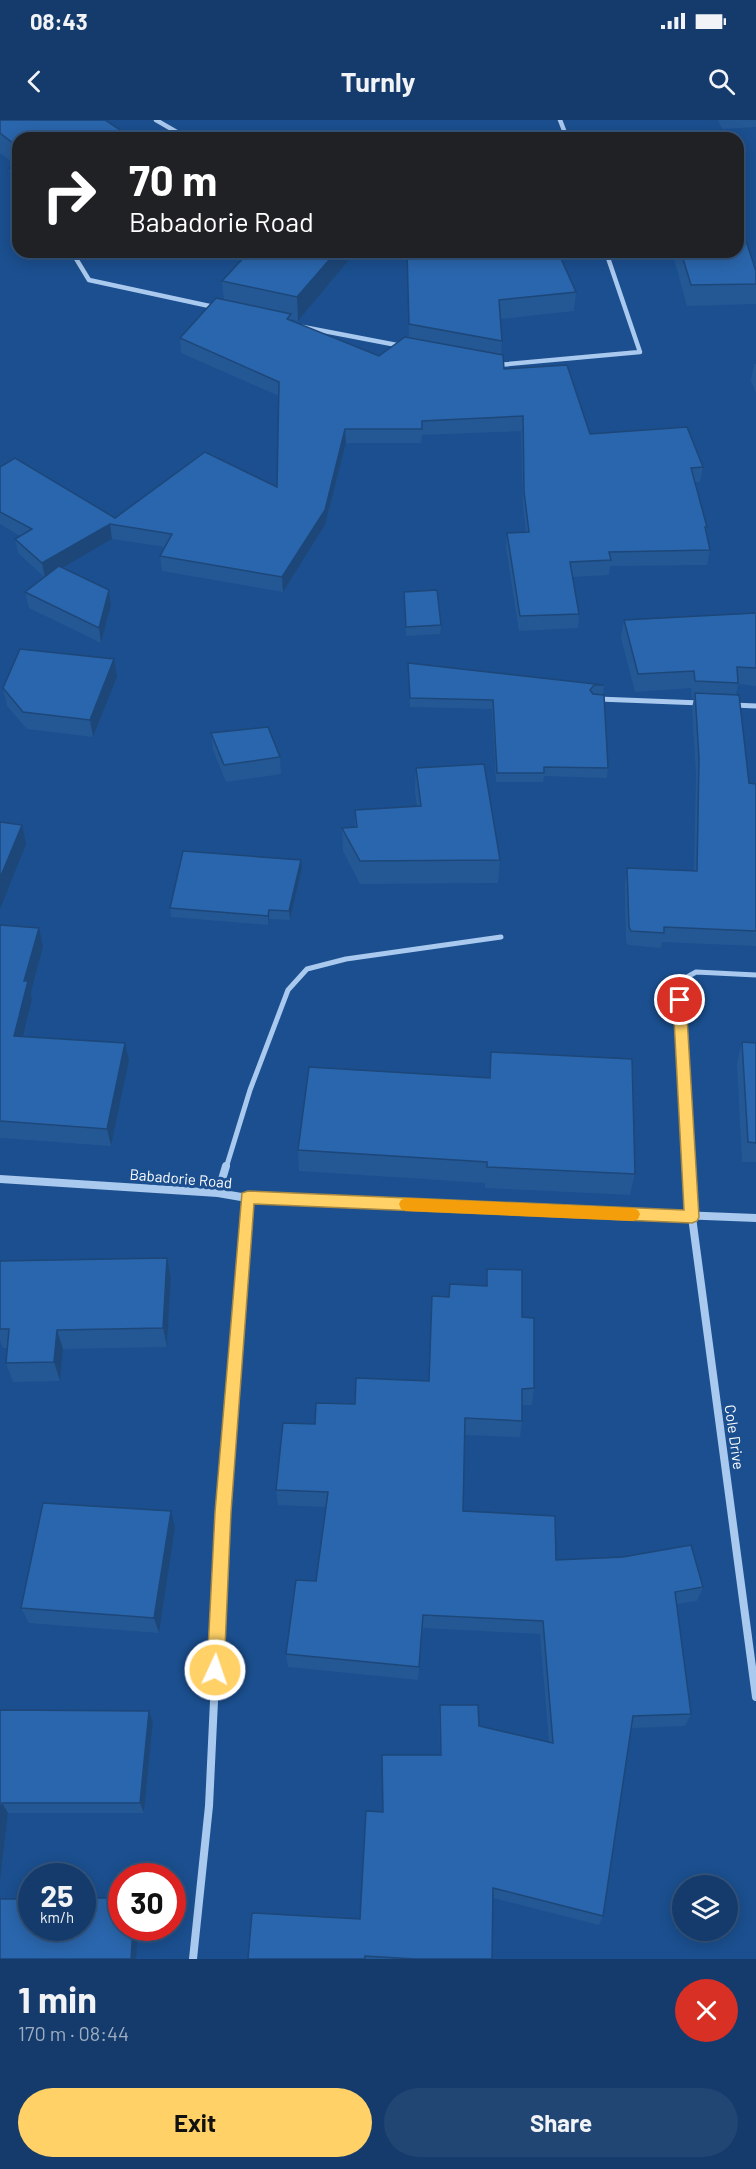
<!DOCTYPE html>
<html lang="en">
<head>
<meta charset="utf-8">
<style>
	:root { --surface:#143b6b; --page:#214673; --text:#f1f3f6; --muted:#9dadc1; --line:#33557e; --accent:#ffd166 }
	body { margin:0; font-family:Barlow,sans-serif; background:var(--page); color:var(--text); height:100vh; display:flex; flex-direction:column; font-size:22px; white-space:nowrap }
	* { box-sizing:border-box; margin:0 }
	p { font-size:20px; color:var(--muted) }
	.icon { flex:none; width:33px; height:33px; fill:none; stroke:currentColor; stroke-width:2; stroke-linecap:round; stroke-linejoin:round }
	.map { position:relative; height:1839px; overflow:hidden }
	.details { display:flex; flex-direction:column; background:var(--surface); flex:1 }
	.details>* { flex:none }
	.guide { position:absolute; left:12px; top:12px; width:732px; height:126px; border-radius:18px; box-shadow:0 3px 15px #0003,0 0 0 2px var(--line); background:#202124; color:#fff; overflow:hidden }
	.buttons { position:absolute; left:672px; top:1755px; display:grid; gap:12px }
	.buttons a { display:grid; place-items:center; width:66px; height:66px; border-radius:50%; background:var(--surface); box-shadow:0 3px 15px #0003,0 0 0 2px var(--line); font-size:30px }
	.speed { position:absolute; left:18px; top:1743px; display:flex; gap:12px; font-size:30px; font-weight:700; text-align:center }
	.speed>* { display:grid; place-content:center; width:78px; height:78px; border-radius:50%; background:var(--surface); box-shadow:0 3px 15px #0003,0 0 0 2px var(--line); line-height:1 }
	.speed small { font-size:15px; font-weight:400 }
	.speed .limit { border:9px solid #d22; background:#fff; color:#111 }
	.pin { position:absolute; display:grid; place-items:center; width:51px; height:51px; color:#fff; margin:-26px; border:3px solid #fff; border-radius:50%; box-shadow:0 2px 6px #0007 }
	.me { position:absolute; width:66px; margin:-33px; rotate:3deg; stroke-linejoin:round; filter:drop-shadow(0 0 4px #0008) }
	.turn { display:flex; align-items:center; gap:21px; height:126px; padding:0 18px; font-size:27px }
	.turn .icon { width:78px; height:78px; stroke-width:2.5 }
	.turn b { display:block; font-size:42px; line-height:51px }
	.round { display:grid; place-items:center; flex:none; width:63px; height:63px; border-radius:32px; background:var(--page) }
	.head { display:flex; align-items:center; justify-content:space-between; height:102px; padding:0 18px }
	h1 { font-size:36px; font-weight:700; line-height:45px }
	.cta { display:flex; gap:12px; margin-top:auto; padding:12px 18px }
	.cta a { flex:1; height:69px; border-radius:36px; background:var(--accent); color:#111; font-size:24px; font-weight:700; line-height:69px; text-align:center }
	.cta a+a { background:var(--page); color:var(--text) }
	.status { display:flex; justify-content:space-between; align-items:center; height:42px; padding:0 30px; background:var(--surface); direction:ltr }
	.status svg { height:16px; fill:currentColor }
	header { display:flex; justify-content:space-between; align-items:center; height:78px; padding:0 18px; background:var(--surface); font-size:27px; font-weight:700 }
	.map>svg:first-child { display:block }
</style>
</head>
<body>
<div class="status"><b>08:43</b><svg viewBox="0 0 49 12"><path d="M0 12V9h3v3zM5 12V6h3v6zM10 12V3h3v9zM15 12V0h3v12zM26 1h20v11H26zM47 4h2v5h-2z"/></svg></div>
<header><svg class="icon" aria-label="back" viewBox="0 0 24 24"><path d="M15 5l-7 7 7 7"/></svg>Turnly<svg class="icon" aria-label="search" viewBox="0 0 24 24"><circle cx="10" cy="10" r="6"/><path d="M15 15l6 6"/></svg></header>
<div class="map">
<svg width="756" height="1839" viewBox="0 0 756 1839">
	<rect width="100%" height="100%" fill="#1b4f8f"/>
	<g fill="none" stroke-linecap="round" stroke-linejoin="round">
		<g stroke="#a9c9ee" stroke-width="4.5">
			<path d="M 156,0 L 187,18"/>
			<path d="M 560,0 L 567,18"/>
			<path d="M 72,132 L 89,160 L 214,187"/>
			<path d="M 303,207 L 402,226"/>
			<path d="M 498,245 L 640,232 L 606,132"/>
		</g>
		<g stroke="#a9c9ee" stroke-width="5">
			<path d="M 598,579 L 701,583"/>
			<path d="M 733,585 L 756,586"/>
			<path d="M 226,1048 L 250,970 L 288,870 L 307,849 L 346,839 L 501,817"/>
			<path d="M 689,1048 L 680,861 L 696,852 L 756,855"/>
		</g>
		<g stroke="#a9c9ee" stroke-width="8">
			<path d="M 689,1046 L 692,1097 L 756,1577"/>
			<path d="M 0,1059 L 218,1073 L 247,1078 L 756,1098"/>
			<path d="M 218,1073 L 226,1046"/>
			<path d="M 193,1839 L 209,1686 L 223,1392 L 247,1078"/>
		</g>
	</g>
	<g fill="#245895">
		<path d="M 0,0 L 18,18 L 18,74 L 13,71 L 9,48 L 16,45 L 0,33 Z"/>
		<path d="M 718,0 L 756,0 L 756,7 L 722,9 Z"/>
		<path d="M 738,49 L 744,61 L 741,82 L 738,82 Z"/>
		<path d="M 249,132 L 354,132 L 354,134 L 298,201 L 291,199 L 292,201 L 379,236 L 409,218 L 407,132 L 562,141 L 576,172 L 574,191 L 500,199 L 502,221 L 501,235 L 504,249 L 590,314 L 703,347 L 700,362 L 695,362 L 707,407 L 706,413 L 710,430 L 707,445 L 610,446 L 609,455 L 572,457 L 579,494 L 578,508 L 519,511 L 506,427 L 507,413 L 526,412 L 523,386 L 521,311 L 422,315 L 421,323 L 346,323 L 325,405 L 283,472 L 162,451 L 160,436 L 165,427 L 112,419 L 63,447 L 109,470 L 111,485 L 101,523 L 29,488 L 25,472 L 44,457 L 18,433 L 15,419 L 20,416 L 0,404 L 0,347 L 115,398 L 277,367 L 279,276 L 181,233 L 180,218 L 224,180 L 222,161 Z"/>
		<path d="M 672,132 L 738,132 L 756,151 L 756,184 L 687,186 Z"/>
		<path d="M 754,244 L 756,244 L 756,273 L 751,261 Z"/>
		<path d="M 404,472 L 441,505 L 440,514 L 406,516 Z"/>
		<path d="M 756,493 L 756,566 L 738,564 L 736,574 L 749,663 L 756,664 L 756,826 L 662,822 L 661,828 L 628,825 L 626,822 L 625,763 L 627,748 L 694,751 L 696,654 L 692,588 L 694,578 L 692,578 L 691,568 L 635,572 L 621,518 L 624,500 Z"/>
		<path d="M 408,543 L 604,565 L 603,574 L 595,574 L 608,648 L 607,658 L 544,656 L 543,662 L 496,662 L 492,589 L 410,587 Z"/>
		<path d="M 117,557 L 93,617 L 27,609 L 7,586 L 3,568 Z"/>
		<path d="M 211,613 L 280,637 L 281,654 L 226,662 L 213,630 Z"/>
		<path d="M 416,648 L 500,740 L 498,763 L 360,764 L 343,731 L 342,708 L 355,707 L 355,690 L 417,686 L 415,672 Z"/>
		<path d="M 302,748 L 290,800 L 269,799 L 268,805 L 171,797 L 170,788 Z"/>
		<path d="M 0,805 L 43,827 L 31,872 L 32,880 L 24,916 L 129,941 L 111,1026 L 0,1018 Z"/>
		<path d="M 742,922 L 756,923 L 756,1042 L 742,1042 L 737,943 Z"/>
		<path d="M 491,932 L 635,1054 L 630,1075 L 485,1068 L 485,1063 L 299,1051 L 298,1030 L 489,958 Z"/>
		<path d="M 167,1138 L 171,1157 L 167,1227 L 63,1229 L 60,1261 L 13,1262 L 6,1243 L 7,1228 L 3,1228 L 0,1220 L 0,1141 Z"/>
		<path d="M 487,1149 L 522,1197 L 534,1268 L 532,1285 L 522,1285 L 522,1301 L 520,1317 L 464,1315 L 463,1391 L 556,1440 L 703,1467 L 697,1481 L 677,1484 L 691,1594 L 685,1606 L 631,1608 L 603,1796 L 599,1805 L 493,1778 L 492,1839 L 248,1839 L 360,1799 L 383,1692 L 440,1635 L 439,1597 L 440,1585 L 479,1606 L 549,1622 L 540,1514 L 423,1508 L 418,1560 L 288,1547 L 286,1534 L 316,1461 L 326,1387 L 278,1385 L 276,1370 L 315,1304 L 429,1261 L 449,1177 L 486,1166 Z"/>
		<path d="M 175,1408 L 159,1513 L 29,1503 L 21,1488 Z"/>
		<path d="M 0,1590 L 149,1591 L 153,1602 L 144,1693 L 8,1693 L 0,1762 Z"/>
	</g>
	<g fill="#1d4779">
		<path d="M 336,132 L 354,132 L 354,134 L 298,201 L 297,177 Z"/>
		<path d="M 345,309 L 346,323 L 325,405 L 283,472 L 282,457 Z"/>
		<path d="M 110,404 L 112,419 L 45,458 L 42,443 Z"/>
		<path d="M 109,470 L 111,485 L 101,523 L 99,508 Z"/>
		<path d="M 114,539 L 117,557 L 93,617 L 90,600 Z"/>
		<path d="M 22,705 L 26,724 L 0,789 L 0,758 Z"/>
		<path d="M 301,740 L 302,748 L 290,800 L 289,791 Z"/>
		<path d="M 269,790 L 269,799 L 268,805 L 268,796 Z"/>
		<path d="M 39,808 L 43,827 L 31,872 L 32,880 L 19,934 L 14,916 L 24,861 Z"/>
		<path d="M 125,923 L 129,941 L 111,1026 L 107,1009 Z"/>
		<path d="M 167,1138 L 171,1157 L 167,1227 L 163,1208 Z"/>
		<path d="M 57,1210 L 63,1229 L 60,1261 L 54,1242 Z"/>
		<path d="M 171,1391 L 175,1408 L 159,1513 L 154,1498 Z"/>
		<path d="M 149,1591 L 153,1602 L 144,1693 L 140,1683 Z"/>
		<path d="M 2,1683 L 8,1693 L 0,1762 L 0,1696 Z"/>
		<path d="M 133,1808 L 138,1808 L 136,1839 L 131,1839 Z"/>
	</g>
	<g fill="#2a66ad" stroke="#1d4779" stroke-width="1.5">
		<path d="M 0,0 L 105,0 L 132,18 L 18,18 L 18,27 L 0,13 Z"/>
		<path d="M 18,44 L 18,53 L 9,48 Z"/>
		<path d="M 738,49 L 744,61 L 738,62 Z"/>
		<path d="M 738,97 L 756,151 L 756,164 L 691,165 L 681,132 L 738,132 Z"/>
		<path d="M 249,132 L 336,132 L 297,177 L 222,161 Z"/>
		<path d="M 407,132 L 561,132 L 562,141 L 576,172 L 499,180 L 502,221 L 409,204 Z"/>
		<path d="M 216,178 L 291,194 L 287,199 L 379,236 L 405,217 L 503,235 L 504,249 L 567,245 L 590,314 L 687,307 L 703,347 L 691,348 L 707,407 L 705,407 L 710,430 L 609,432 L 611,440 L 570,442 L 579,494 L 520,496 L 507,413 L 529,412 L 524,372 L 523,296 L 422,301 L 422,309 L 345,309 L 325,390 L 282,457 L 160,436 L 172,414 L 110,404 L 42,443 L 15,419 L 32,409 L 0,392 L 0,347 L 15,338 L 115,398 L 205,332 L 277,367 L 279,262 L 180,218 Z"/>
		<path d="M 59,446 L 109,470 L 99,508 L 25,472 Z"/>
		<path d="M 437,470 L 441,505 L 406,507 L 404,472 Z"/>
		<path d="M 756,493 L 756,548 L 737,547 L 738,563 L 695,561 L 694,551 L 638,554 L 624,500 Z"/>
		<path d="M 20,529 L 114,539 L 90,600 L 23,592 L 3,568 Z"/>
		<path d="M 408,543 L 604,565 L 594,565 L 590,570 L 593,574 L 604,575 L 608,648 L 544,647 L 544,653 L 497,653 L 493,580 L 410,578 Z"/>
		<path d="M 695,573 L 739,575 L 749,663 L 756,664 L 756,811 L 664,807 L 664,813 L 631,811 L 629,807 L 627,748 L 697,751 L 699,638 Z"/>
		<path d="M 268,607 L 280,637 L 224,645 L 211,613 Z"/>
		<path d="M 484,644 L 500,740 L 360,741 L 342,708 L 357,707 L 355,690 L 421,686 L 416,648 Z"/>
		<path d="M 0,702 L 22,705 L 0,758 Z"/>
		<path d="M 183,731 L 301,740 L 289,791 L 269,790 L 268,796 L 170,788 Z"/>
		<path d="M 0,805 L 39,808 L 24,861 L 28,861 L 14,916 L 125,923 L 107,1009 L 0,1001 Z"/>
		<path d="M 742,922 L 756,923 L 756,1023 L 748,1022 Z"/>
		<path d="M 491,932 L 632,939 L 635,1054 L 487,1047 L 487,1042 L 298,1030 L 309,947 L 490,958 Z"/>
		<path d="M 167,1138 L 163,1208 L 57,1210 L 54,1242 L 6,1243 L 9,1209 L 0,1209 L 0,1141 Z"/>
		<path d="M 487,1149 L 522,1150 L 522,1197 L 534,1198 L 534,1268 L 522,1269 L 522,1301 L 465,1298 L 463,1391 L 555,1396 L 556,1440 L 623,1437 L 691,1425 L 703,1467 L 675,1472 L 691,1594 L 633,1596 L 603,1796 L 493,1768 L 492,1839 L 416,1839 L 365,1836 L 365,1839 L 248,1839 L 252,1793 L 360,1799 L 366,1691 L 383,1692 L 382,1635 L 441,1635 L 440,1585 L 478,1585 L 479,1606 L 553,1623 L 543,1501 L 423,1495 L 419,1547 L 286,1534 L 296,1460 L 316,1461 L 328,1372 L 276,1370 L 283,1303 L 315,1304 L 316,1283 L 355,1284 L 356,1258 L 429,1261 L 432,1176 L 449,1177 L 450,1164 L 487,1166 Z"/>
		<path d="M 43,1383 L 171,1391 L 154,1498 L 21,1488 Z"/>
		<path d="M 0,1590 L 149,1591 L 140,1683 L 2,1683 L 0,1696 Z"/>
		<path d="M 82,1778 L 122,1778 L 122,1808 L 133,1808 L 131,1839 L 0,1839 L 0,1779 L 32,1779 L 32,1808 L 82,1808 Z"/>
	</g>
	<path fill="#ffd166" stroke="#a68842" stroke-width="1.5" d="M 680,875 L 686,880 L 699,1097 L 697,1101 L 692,1103 L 254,1084 L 231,1392 L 224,1550 L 221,1557 L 215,1559 L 209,1557 L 207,1550 L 215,1392 L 242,1073 L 248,1071 L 684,1090 L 673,880 Z"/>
	<path fill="#f59e0b" d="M 406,1078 L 633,1088 L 638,1090 L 640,1094 L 638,1099 L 633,1101 L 406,1091 L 401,1089 L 399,1084 L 401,1080 Z"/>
	<g text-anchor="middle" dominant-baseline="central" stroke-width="6" stroke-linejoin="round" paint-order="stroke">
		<g font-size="15" fill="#fff" stroke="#1b4f8f">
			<text transform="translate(181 1058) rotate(5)">Babadorie Road</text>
			<text transform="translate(735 1317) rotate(82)">Cole Drive</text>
		</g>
	</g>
</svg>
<div class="buttons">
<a><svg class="icon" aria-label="layers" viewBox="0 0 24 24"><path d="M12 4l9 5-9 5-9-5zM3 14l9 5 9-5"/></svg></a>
</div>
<div class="speed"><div>25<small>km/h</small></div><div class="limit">30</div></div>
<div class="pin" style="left:680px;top:880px;background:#d93025"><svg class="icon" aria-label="arrive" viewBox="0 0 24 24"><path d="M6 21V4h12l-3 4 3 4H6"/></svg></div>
<svg class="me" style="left:215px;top:1550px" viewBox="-20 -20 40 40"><circle r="17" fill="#ffd166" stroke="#fff" stroke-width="3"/><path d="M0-11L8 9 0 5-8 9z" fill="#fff"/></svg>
<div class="guide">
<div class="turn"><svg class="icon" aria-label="right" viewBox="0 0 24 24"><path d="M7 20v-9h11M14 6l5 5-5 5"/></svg><div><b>70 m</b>Babadorie Road</div></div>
</div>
</div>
<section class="details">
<div class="head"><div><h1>1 min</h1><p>170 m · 08:44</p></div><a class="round" style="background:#d93025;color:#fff"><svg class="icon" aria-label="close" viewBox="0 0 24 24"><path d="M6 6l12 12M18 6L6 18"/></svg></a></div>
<div class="cta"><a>Exit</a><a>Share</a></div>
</section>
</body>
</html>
